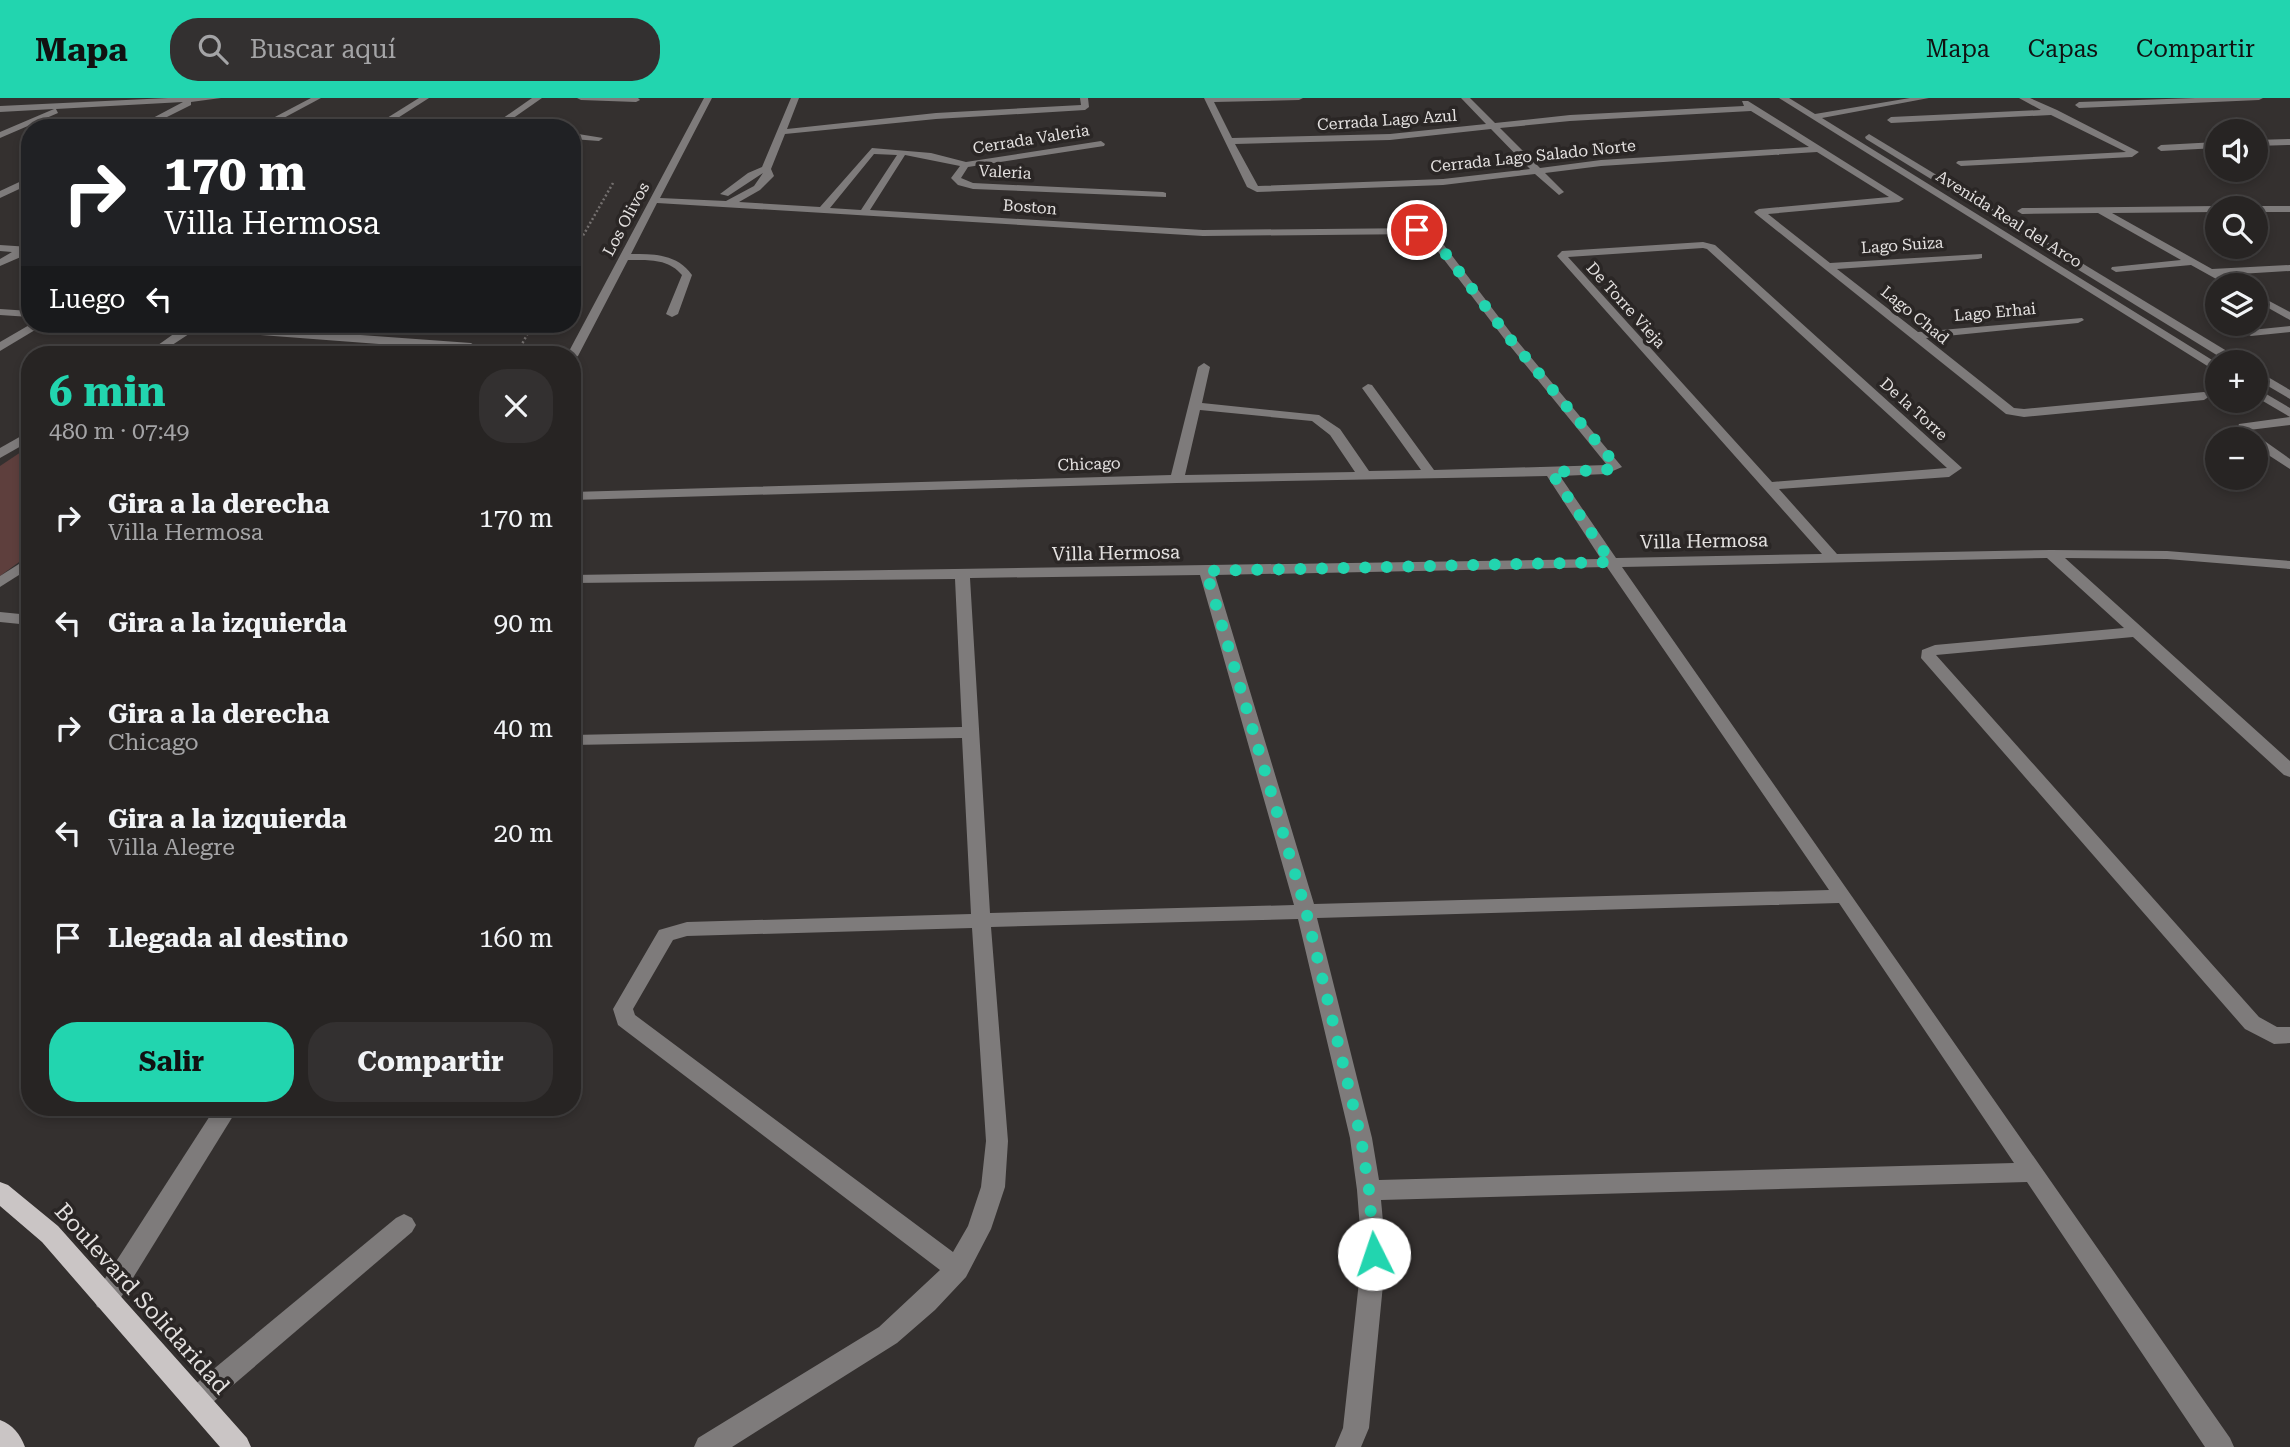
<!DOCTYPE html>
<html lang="es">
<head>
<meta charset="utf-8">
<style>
	:root { --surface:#272423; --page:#333030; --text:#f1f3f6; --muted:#a4a4a6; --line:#434141; --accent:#22d5af }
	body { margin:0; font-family:"Roboto Serif",serif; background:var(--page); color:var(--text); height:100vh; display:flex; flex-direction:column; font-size:26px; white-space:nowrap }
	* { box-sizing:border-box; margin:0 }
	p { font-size:23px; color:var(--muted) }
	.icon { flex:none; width:38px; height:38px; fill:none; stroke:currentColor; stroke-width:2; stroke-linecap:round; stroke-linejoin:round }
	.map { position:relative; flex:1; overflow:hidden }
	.sheet { position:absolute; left:21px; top:248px; width:560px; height:770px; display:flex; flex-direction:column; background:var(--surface); border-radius:28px; box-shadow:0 4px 10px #0003,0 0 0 2px var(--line) }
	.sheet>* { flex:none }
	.guide { position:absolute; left:21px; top:21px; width:560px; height:214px; border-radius:28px; box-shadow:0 4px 10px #0003,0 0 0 2px var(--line); background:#202124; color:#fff; overflow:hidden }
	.controls { position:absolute; left:2205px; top:21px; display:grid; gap:14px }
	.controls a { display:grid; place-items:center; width:63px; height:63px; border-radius:50%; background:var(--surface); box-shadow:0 4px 10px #0003,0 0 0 2px var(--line); font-size:35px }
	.pin { position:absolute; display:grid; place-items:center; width:60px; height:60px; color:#fff; margin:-30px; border:4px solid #fff; border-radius:50%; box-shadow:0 2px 7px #0007 }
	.me { position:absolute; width:77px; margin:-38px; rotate:356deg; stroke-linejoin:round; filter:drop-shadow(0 0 5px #0008) }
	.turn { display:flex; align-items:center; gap:24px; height:147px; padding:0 28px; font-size:32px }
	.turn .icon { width:91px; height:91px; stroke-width:2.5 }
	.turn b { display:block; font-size:49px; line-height:60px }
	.then { display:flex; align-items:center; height:66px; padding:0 28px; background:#0003; gap:14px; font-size:26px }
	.round { display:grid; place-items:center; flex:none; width:74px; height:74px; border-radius:28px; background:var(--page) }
	.summary { display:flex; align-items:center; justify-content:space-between; height:119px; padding:0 28px }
	h1 { font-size:42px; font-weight:700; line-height:52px; color:var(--accent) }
	.button { display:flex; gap:14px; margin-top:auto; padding:14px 28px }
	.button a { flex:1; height:80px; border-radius:28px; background:var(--accent); color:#111; font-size:28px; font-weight:700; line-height:80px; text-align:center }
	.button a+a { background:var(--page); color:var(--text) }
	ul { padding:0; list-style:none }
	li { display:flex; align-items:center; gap:21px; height:105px; padding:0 28px }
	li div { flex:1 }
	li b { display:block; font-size:26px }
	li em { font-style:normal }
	header { display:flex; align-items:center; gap:42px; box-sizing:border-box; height:98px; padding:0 35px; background:var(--accent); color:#111 }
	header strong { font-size:33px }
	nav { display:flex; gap:38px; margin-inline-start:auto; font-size:24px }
	.search { width:490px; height:63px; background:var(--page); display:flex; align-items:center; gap:18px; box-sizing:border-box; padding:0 24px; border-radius:28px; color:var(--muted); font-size:26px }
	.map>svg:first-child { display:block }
</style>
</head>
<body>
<header>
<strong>Mapa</strong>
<div class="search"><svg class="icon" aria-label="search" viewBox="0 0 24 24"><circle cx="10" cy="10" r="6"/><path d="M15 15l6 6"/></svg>Buscar aquí</div>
<nav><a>Mapa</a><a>Capas</a><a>Compartir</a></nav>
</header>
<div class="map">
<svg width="2290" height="1349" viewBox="0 0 2290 1349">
	<rect width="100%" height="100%" fill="#34302f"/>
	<path fill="#5e3f3d" d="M 30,348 L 30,456 L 0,478 L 0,368 Z"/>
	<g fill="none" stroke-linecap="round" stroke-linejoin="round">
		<g stroke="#757170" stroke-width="2.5" stroke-dasharray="2 2.5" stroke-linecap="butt">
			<path d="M 572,157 L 613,85"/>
			<path d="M 516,257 L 533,226"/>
		</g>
		<g fill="#7e7b7b" fill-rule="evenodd">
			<path d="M 168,0 L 221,0 L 191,4 L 191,7 L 145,30 L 134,30 L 183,4 L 56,11 L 58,15 L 0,40 L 0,34 L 54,11 L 0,14 L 0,8 Z"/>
			<path d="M 311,0 L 321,0 L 265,30 L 254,30 Z"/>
			<path d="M 419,0 L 429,0 L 382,30 L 371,30 Z"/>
			<path d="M 532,0 L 542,0 L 499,30 L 489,30 Z"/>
			<path d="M 577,0 L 638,0 L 640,2 L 636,4 L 581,2 Z"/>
			<path d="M 704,0 L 712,0 L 660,100 L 726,103 L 754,88 L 763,75 L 728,98 L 720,96 L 748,75 L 762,69 L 791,0 L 799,0 L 787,31 L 936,15 L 1081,7 L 1080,0 L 1088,0 L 1089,9 L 1085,12 L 936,21 L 785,36 L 771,71 L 774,78 L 760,92 L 739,104 L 820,109 L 872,50 L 931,55 L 966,64 L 1101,43 L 1105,46 L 1104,48 L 968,69 L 961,80 L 973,85 L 1163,94 L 1166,95 L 1166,99 L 973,91 L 958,87 L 951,80 L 960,68 L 905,57 L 870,112 L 1203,132 L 1423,130 L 1434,134 L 1514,239 L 1622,369 L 1606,376 L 1560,378 L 1616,460 L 1822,456 L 1557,158 L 1562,153 L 1703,144 L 1715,147 L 1962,370 L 1949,379 L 1779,391 L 1837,456 L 2051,452 L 2167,453 L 2290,463 L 2290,471 L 2167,461 L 2065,460 L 2290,663 L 2290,679 L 2284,677 L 2133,539 L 1936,557 L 2259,919 L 2277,929 L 2290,929 L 2290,945 L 2274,946 L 2245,931 L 1921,560 L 1922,552 L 1935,547 L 2124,530 L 2047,460 L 1622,469 L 2230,1340 L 2234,1349 L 2205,1349 L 2027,1084 L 1381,1102 L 1386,1156 L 1369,1330 L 1361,1349 L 1335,1349 L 1343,1330 L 1362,1156 L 1357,1092 L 1350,1040 L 1298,821 L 991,829 L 1008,1043 L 1005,1089 L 991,1131 L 966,1179 L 935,1212 L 897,1245 L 732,1349 L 694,1349 L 698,1340 L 879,1229 L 940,1172 L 618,927 L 613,911 L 659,832 L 687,824 L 971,816 L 962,640 L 572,647 L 572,637 L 962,629 L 955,481 L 572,485 L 572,477 L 1601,461 L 1547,378 L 1177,385 L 572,402 L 572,394 L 1171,377 L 1198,269 L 1204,265 L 1210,269 L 1202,305 L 1319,317 L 1340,331 L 1369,373 L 1421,372 L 1362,290 L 1368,286 L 1372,287 L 1434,372 L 1607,367 L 1506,243 L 1426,138 L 1422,136 L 1203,138 L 657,105 L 631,156 C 655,156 677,156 692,177 L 678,216 L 672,219 L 666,216 L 682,177 C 668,160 647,162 628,162 L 578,258 L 572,261 L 572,257 L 567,257 ZM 874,56 L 897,57 L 861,112 L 830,110 ZM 1703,150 L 1707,151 L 1947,370 L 1772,384 L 1568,159 ZM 1200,312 L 1312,323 L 1330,337 L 1355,374 L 1185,377 ZM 1607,469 L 1829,792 L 1314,806 L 1215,477 ZM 1200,477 L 1294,807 L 990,815 L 970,480 ZM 1839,805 L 2014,1065 L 1379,1082 L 1372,1040 L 1317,820 ZM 972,830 L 986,1043 L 981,1089 L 968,1128 L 953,1154 L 635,917 L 633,911 L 673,842 L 687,838 Z"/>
			<path d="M 1204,0 L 1303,0 L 1299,2 L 1214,4 L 1232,40 L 1390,36 L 1486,26 L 1461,0 L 1470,0 L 1495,25 L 1570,17 L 1744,8 L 1742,3 L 1748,3 L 1904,101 L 1899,104 L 1768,116 L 1830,165 L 1982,156 L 1982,160 L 1978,161 L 1837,171 L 1918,234 L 2082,220 L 2084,222 L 2078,225 L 1926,240 L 2014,310 L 2024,311 L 2204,294 L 2210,298 L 2204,302 L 2024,319 L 2006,316 L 1756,116 L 1754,114 L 1759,111 L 1889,99 L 1817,54 L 1601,68 L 1545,75 L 1564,94 L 1559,97 L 1535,76 L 1443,87 L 1257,94 L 1247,89 ZM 1751,13 L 1809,49 L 1601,62 L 1540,70 L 1500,30 L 1570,23 ZM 1491,31 L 1530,71 L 1443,81 L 1258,88 L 1235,46 L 1390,42 Z"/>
			<path d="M 1779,0 L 1789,0 L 1815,16 L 1910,0 L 1929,0 L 1822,20 L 2217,265 L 2217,274 Z"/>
			<path d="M 2019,0 L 2030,0 L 2057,12 L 2139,54 L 2132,59 L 1961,68 L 1956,65 L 1958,63 L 2126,54 L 2051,17 L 1891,25 L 1887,22 L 1891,19 L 2041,12 Z"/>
			<path d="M 2195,0 L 2263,0 L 2259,2 L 2079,10 L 2075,7 L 2079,4 Z"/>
			<path d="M 572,35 L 603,40 L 599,43 L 572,41 Z"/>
			<path d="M 1869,36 L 2240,261 L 2242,264 L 2228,264 L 1866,41 L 1865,39 Z"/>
			<path d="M 2290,41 L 2290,47 L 2256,48 L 2256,42 Z"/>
			<path d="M 2217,44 L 2217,50 L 2161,53 L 2157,50 L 2161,47 Z"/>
			<path d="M 30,79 L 30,86 L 0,100 L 0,93 Z"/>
			<path d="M 2217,108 L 2221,110 L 2217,110 L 2217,114 L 2112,115 L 2212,171 L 2290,167 L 2290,173 L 2223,177 L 2239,187 L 2227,187 L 2191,167 L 2116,174 L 2111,171 L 2112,169 L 2181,162 L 2098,115 L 2022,116 L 2017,113 L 2022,110 Z"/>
			<path d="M 2256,108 L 2290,108 L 2290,114 L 2256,114 L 2256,110 L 2252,110 Z"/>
			<path d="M 0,147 L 30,149 L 30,155 L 0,168 L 0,161 L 12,154 L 0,153 Z"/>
			<path d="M 2256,196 L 2290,214 L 2290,222 L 2256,203 Z"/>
			<path d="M 0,211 L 30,213 L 30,219 L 0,217 Z"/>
			<path d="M 31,226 L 45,226 L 0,253 L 0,244 Z"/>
			<path d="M 162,226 L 210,226 L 471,245 L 477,249 L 471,253 L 195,232 L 157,257 L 144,257 L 182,230 Z"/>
			<path d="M 2290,228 L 2290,234 L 2251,238 L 2245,235 L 2251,232 Z"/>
			<path d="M 2256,272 L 2290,292 L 2290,301 L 2256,281 Z"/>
			<path d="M 2256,290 L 2290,310 L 2290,319 L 2256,299 Z"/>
			<path d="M 2290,319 L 2290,327 L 2249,332 L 2290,361 L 2290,371 L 2256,349 L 2256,341 L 2246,341 L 2236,333 L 2239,326 Z"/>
			<path d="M 30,333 L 30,343 L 0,360 L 0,350 Z"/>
			<path d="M 30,459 L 30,470 L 0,489 L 0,478 Z"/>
			<path d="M 0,514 L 30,517 L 30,527 L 0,524 Z"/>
			<path d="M 215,1010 L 238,1010 L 115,1209 L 106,1212 L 97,1209 L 94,1201 L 97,1193 Z"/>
			<path d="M 404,1116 L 412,1120 L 416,1127 L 412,1134 L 205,1311 L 196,1315 L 187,1311 L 183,1302 L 187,1293 L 396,1120 Z"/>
		</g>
		<g fill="#cac5c5" fill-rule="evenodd">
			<path d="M 0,1084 L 8,1087 L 58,1128 L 247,1340 L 251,1349 L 220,1349 L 42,1144 L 0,1108 Z"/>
			<path d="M 0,1322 C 13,1327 20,1336 25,1349 L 0,1349 Z"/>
		</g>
	</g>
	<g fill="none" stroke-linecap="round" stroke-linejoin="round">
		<path stroke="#22d5af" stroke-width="12" stroke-dasharray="0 21.6" d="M 1374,1156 L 1369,1092 L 1361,1040 L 1306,813 L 1206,473 L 1611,464 L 1551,374 L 1606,372 L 1616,367 L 1510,241 L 1430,135 L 1417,132"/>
	</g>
	<g text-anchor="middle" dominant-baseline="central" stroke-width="7" stroke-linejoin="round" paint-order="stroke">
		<g font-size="16" fill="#e4e1e0" stroke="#2a2625">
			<text transform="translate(1387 22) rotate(-4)">Cerrada Lago Azul</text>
			<text transform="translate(1031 41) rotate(-9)">Cerrada Valeria</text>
			<text transform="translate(1533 58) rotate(-6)">Cerrada Lago Salado Norte</text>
			<text transform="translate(1005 74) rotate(3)">Valeria</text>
			<text transform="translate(1030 109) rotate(4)">Boston</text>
			<text transform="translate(626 121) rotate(-62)">Los Olivos</text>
			<text transform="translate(2009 121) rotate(32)">Avenida Real del Arco</text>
			<text transform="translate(1902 147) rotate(-4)">Lago Suiza</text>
			<text transform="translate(1626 207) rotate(48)">De Torre Vieja</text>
			<text transform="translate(1995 214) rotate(-5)">Lago Erhai</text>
			<text transform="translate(1915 217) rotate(39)">Lago Chad</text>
			<text transform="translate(1914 311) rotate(42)">De la Torre</text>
			<text transform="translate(1089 366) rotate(-2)">Chicago</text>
		</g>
		<g font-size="19" fill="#e4e1e0" stroke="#2a2625">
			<text transform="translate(1704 443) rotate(-1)">Villa Hermosa</text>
			<text transform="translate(1116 455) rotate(-1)">Villa Hermosa</text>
		</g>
		<g font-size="23" fill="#e4e1e0" stroke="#2a2625">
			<text transform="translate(142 1201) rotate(48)">Boulevard Solidaridad</text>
		</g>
	</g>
</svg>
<div class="controls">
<a><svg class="icon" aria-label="sound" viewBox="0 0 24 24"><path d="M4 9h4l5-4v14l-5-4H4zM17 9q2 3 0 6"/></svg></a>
<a><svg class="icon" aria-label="search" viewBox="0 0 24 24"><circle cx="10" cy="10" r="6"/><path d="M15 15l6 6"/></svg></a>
<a><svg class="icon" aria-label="layers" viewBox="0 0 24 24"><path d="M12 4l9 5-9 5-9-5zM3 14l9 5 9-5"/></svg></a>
<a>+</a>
<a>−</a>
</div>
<div class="pin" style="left:1417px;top:132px;background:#d93025"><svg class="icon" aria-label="arrive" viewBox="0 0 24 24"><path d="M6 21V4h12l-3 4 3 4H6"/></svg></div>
<svg class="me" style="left:1374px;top:1156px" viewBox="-20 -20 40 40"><circle r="19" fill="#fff"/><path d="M0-13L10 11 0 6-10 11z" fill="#22d5af"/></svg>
<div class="guide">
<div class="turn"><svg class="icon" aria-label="right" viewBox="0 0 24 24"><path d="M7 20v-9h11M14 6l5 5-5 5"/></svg><div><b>170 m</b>Villa Hermosa</div></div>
<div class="then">Luego<svg class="icon" aria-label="left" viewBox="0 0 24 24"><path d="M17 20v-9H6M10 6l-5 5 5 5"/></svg></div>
</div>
<section class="sheet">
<div class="summary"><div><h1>6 min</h1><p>480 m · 07:49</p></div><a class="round"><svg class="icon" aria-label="close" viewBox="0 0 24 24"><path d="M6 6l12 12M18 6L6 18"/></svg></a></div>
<ul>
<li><svg class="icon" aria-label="right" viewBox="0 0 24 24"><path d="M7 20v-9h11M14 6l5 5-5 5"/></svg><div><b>Gira a la derecha</b><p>Villa Hermosa</p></div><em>170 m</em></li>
<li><svg class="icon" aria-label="left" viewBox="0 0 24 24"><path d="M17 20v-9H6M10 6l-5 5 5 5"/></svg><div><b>Gira a la izquierda</b></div><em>90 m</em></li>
<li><svg class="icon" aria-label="right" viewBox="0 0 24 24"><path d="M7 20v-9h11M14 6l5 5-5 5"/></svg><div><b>Gira a la derecha</b><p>Chicago</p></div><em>40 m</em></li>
<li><svg class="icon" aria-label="left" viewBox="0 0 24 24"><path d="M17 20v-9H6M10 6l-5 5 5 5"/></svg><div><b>Gira a la izquierda</b><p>Villa Alegre</p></div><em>20 m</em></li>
<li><svg class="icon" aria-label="arrive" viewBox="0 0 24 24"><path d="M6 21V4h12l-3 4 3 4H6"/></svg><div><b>Llegada al destino</b></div><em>160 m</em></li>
</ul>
<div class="button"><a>Salir</a><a>Compartir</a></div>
</section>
</div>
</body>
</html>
